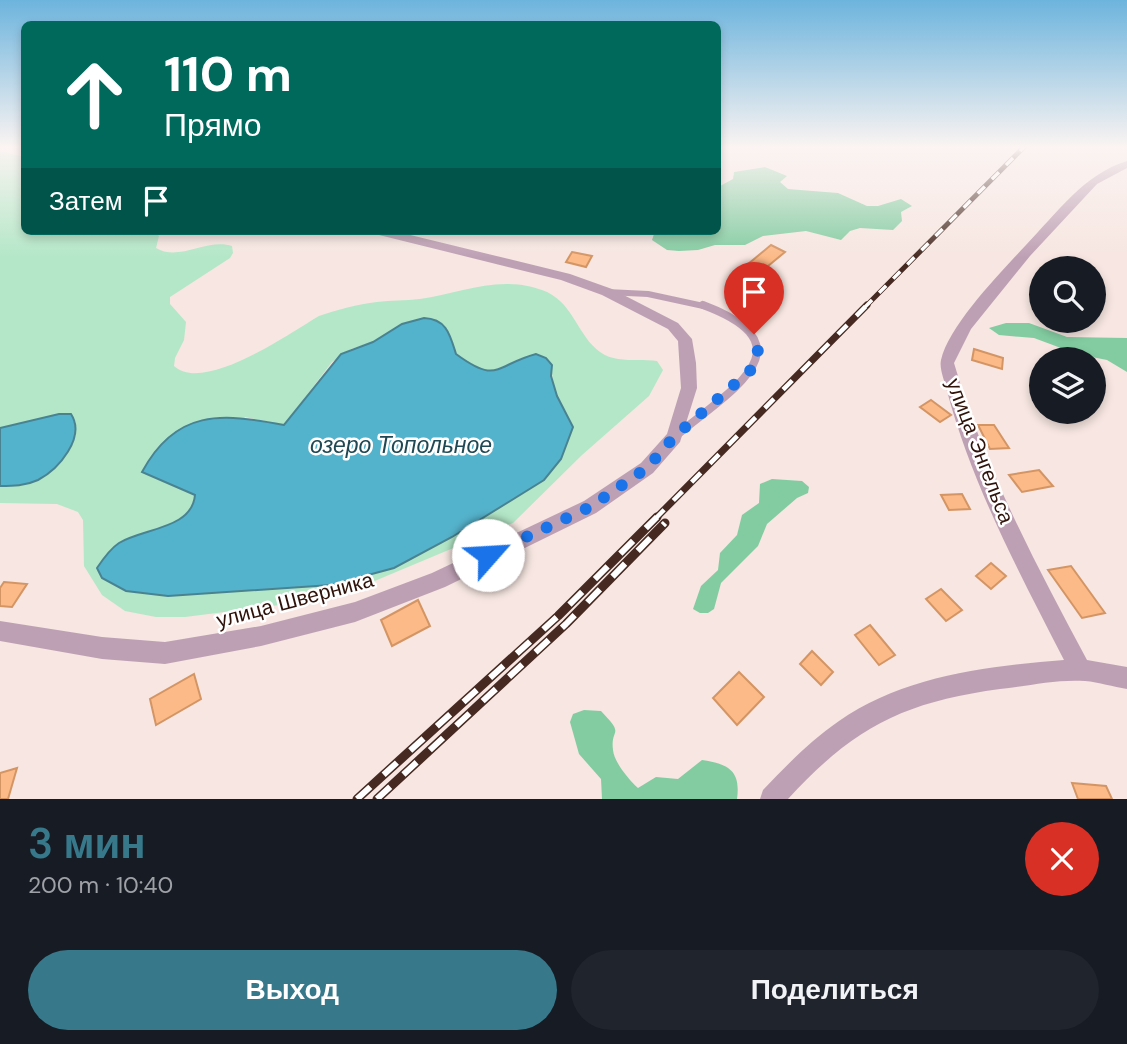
<!DOCTYPE html>
<html lang="ru">
<head>
<meta charset="utf-8">
<style>
	:root { --surface:#171b24; --page:#20242c; --text:#f1f3f6; --muted:#9ea1a6; --accent:#37798b }
	body { margin:0; font-family:"DM Sans",sans-serif; background:var(--page); color:var(--text); height:100vh; display:flex; flex-direction:column; font-size:26px; white-space:nowrap }
	* { box-sizing:border-box; margin:0 }
	p { font-size:23px; color:var(--muted) }
	.icon { flex:none; width:38px; height:38px; fill:none; stroke:currentColor; stroke-width:2; stroke-linecap:round; stroke-linejoin:round }
	.map { position:relative; height:799px; overflow:hidden }
	.details { display:flex; flex-direction:column; background:var(--surface); flex:1 }
	.details>* { flex:none }
	.guide { position:absolute; left:21px; top:21px; width:700px; height:214px; border-radius:10px; box-shadow:0 4px 10px #0003; background:#00695c; color:#fff; overflow:hidden }
	.controls { position:absolute; left:1029px; top:256px; display:grid; gap:14px }
	.controls a { display:grid; place-items:center; width:77px; height:77px; border-radius:50%; background:var(--surface); box-shadow:0 4px 10px #0003; font-size:35px }
	.pin { position:absolute; display:grid; place-items:center; width:60px; height:60px; color:#fff; margin:-72px -30px; border-radius:50% 50% 50% 0; rotate:-45deg; box-shadow:0 0 7px #0007 }
	.pin .icon { rotate:45deg }
	.me { position:absolute; width:77px; margin:-38px; rotate:64deg; stroke-linejoin:round; filter:drop-shadow(0 0 5px #0008) }
	.turn { display:flex; align-items:center; gap:24px; height:147px; padding:0 28px; font-size:32px }
	.turn .icon { width:91px; height:91px; stroke-width:2.5 }
	.turn b { display:block; font-size:49px; line-height:60px }
	.then { display:flex; align-items:center; height:66px; padding:0 28px; background:#0003; gap:14px; font-size:26px }
	.round { display:grid; place-items:center; flex:none; width:74px; height:74px; border-radius:37px; background:var(--page) }
	.summary { display:flex; align-items:center; justify-content:space-between; height:119px; padding:0 28px }
	h1 { font-size:42px; font-weight:600; line-height:52px; color:var(--accent) }
	.primary-button { display:flex; gap:14px; margin-top:auto; padding:14px 28px }
	.primary-button a { flex:1; height:80px; border-radius:42px; background:var(--accent); color:#fff; font-size:28px; font-weight:600; line-height:80px; text-align:center }
	.primary-button a+a { background:var(--page); color:var(--text) }
	.map>svg:first-child { display:block }
</style>
</head>
<body>
<div class="map">
<svg width="1127" height="799" viewBox="0 0 1127 799">
	<rect width="100%" height="100%" fill="#f7e6e1"/>
	<path fill="#b3e7c7" fill-rule="evenodd" d="M 0,151 L 24,157 L 24,231 L 154,231 L 159,236 L 156,248 C 179,262 207,238 232,246 L 233,253 L 230,258 L 170,297 L 170,304 L 186,322 L 184,340 L 175,358 L 174,366 C 204,394 290,333 319,316 C 337,310 358,304 377,302 C 391,300 406,301 420,299 C 462,293 502,273 547,292 C 574,305 578,336 600,352 C 617,364 638,358 657,361 L 663,370 L 649,396 L 582,455 L 513,523 L 334,598 L 185,617 L 156,617 L 125,611 L 102,595 L 84,566 L 83,520 L 78,512 L 57,504 L 0,503 L 0,486 L 24,485 L 65,456 L 76,435 L 76,421 L 59,414 L 0,428 ZM 424,318 C 446,319 450,335 456,354 C 486,376 492,374 524,357 L 552,365 C 550,388 563,408 573,427 L 452,537 L 394,568 L 331,585 L 168,596 L 126,591 L 119,543 C 145,533 191,526 195,495 L 245,417 L 284,425 L 332,362 L 351,349 L 373,342 L 402,324 Z"/>
	<g fill="#83cca1">
		<path d="M 765,167 L 787,176 L 780,182 L 788,189 L 838,193 L 867,206 L 878,206 L 901,199 L 912,206 L 901,212 L 902,221 L 893,230 L 860,228 L 850,231 L 841,240 L 806,231 L 763,236 L 745,245 L 715,245 L 698,250 L 679,251 L 667,250 L 652,240 L 655,231 L 718,231 L 720,186 L 733,179 L 734,172 Z"/>
		<path d="M 1006,323 L 1029,323 L 1067,337 L 1127,338 L 1127,372 L 1107,360 L 1077,354 L 1034,338 L 999,335 L 989,328 Z"/>
		<path d="M 772,479 L 802,481 L 809,487 L 808,493 L 797,498 L 767,524 L 758,546 L 721,583 L 714,609 L 708,613 L 700,613 L 693,609 L 701,586 L 718,570 L 720,553 L 737,535 L 742,515 L 759,503 L 760,484 Z"/>
		<path d="M 584,710 L 601,711 C 626,737 610,727 613,750 C 614,762 629,780 638,788 L 656,777 L 678,779 L 702,760 C 728,764 741,770 737,799 L 602,799 L 601,779 L 579,754 L 570,722 L 573,714 Z"/>
	</g>
	<g fill="#54b3cc" stroke="#498392" stroke-width="2">
		<path d="M 424,318 C 447,319 450,335 456,354 C 498,385 495,365 536,354 L 546,358 L 552,365 L 551,376 L 557,396 L 573,427 L 561,459 L 544,480 L 452,537 L 394,568 L 331,585 L 168,596 L 126,591 L 102,578 L 97,568 C 103,559 110,549 119,543 C 144,528 192,529 195,495 L 142,472 C 176,409 221,413 284,425 L 341,354 L 373,342 L 402,324 Z"/>
		<path d="M 59,414 L 71,414 C 86,437 59,469 38,480 C 25,486 13,486 0,486 L 0,428 Z"/>
	</g>
	<g fill="#fcba88" stroke="#d49564" stroke-width="2">
		<path d="M 771,245 L 785,252 L 756,276 L 742,269 Z"/>
		<path d="M 572,252 L 592,256 L 586,267 L 566,262 Z"/>
		<path d="M 974,349 L 1003,358 L 1002,369 L 972,360 Z"/>
		<path d="M 931,400 L 951,415 L 940,422 L 920,407 Z"/>
		<path d="M 978,425 L 994,425 L 1009,448 L 990,449 Z"/>
		<path d="M 1039,470 L 1053,486 L 1022,492 L 1009,475 Z"/>
		<path d="M 962,494 L 970,509 L 949,510 L 941,495 Z"/>
		<path d="M 991,563 L 1006,576 L 991,589 L 976,576 Z"/>
		<path d="M 1071,566 L 1105,613 L 1082,618 L 1048,570 Z"/>
		<path d="M 4,582 L 27,584 L 12,607 L 0,606 L 0,588 Z"/>
		<path d="M 941,589 L 962,610 L 946,621 L 926,599 Z"/>
		<path d="M 418,600 L 430,626 L 392,646 L 381,620 Z"/>
		<path d="M 870,625 L 895,655 L 879,665 L 855,635 Z"/>
		<path d="M 812,651 L 833,672 L 821,685 L 800,664 Z"/>
		<path d="M 739,672 L 764,697 L 737,725 L 713,698 Z"/>
		<path d="M 194,674 L 201,699 L 156,725 L 150,699 Z"/>
		<path d="M 17,768 L 8,799 L 0,799 L 0,773 Z"/>
		<path d="M 1072,783 L 1106,786 L 1112,799 L 1078,799 Z"/>
	</g>
	<g fill="none" stroke-linecap="round" stroke-linejoin="round">
		<path stroke="#bea0b4" stroke-width="6" d="M 607,292 L 648,294 L 708,307"/>
		<path stroke="#bea0b4" stroke-width="8" d="M 677,435 C 729,391 813,346 703,305"/>
		<g fill="#bea0b4" fill-rule="evenodd">
			<path d="M 1127,161 L 1127,168 L 1097,184 L 1030,256 L 971,329 L 954,363 C 985,469 1035,563 1087,660 L 1127,667 L 1127,689 C 1113,687 1099,682 1085,681 C 1057,679 1028,686 1000,689 C 904,702 854,727 788,799 L 760,799 L 763,790 C 787,765 810,741 839,721 C 903,676 988,666 1064,660 C 1020,574 972,485 947,391 C 945,382 939,369 941,360 C 949,325 1001,272 1026,245 C 1056,214 1084,174 1127,161 Z"/>
			<path d="M 373,231 L 394,231 L 570,274 L 612,289 L 678,323 L 692,339 L 696,363 L 697,388 L 680,442 L 653,473 L 596,513 L 445,587 L 355,622 L 261,646 L 165,664 L 102,659 L 0,641 L 0,621 L 102,637 L 165,642 L 261,626 L 355,602 L 432,573 L 584,501 L 641,463 L 667,434 L 681,388 L 678,341 L 668,329 L 602,295 L 561,280 L 375,234 Z"/>
		</g>
		<g stroke="#462a22" stroke-width="5">
			<path id="rail-far2" d="M 865,307 L 1025,146"/>
		</g>
		<g stroke="#462a22" stroke-width="7">
			<path id="rail-far1" d="M 655,519 L 867,305"/>
		</g>
		<g stroke="#462a22" stroke-width="9">
			<g id="rail">
				<path d="M 357,799 L 558,616 L 657,517"/>
				<path d="M 377,799 L 566,624 L 665,523"/>
			</g>
		</g>
		<use href="#rail-far2" stroke="#fff" stroke-width="3.5" stroke-dasharray="10" stroke-linecap="butt"/>
		<use href="#rail-far1" stroke="#fff" stroke-width="4.5" stroke-dasharray="13" stroke-linecap="butt"/>
		<use href="#rail" stroke="#fff" stroke-width="6" stroke-dasharray="18" stroke-linecap="butt"/>
	</g>
	<linearGradient id="sky" x2="0" y2="1"><stop stop-color="#6db4dd"/><stop offset="0.57" stop-color="#fbf4f2"/><stop offset="1" stop-color="#fbf4f2" stop-opacity="0"/></linearGradient>
	<rect width="1127" height="258" fill="url(#sky)"/>
	<g fill="none" stroke-linecap="round" stroke-linejoin="round">
		<path stroke="#1a73e8" stroke-width="12" stroke-dasharray="0 21.6" d="M 488,555 L 590,507 L 647,468 L 674,437 L 752,369 L 758,350 L 754,334"/>
	</g>
	<g text-anchor="middle" dominant-baseline="central" stroke-width="5" stroke-linejoin="round" paint-order="stroke">
		<g font-size="21" fill="#2f1209" stroke="#fff">
			<text transform="translate(980 451) rotate(69)">улица Энгельса</text>
			<text transform="translate(295 600) rotate(-15)">улица Шверника</text>
		</g>
		<g font-size="23" font-style="italic" fill="#1e4853" stroke="#fff">
			<text x="401" y="445">озеро Топольное</text>
		</g>
	</g>
</svg>
<div class="controls">
<a><svg class="icon" aria-label="search" viewBox="0 0 24 24"><circle cx="10" cy="10" r="6"/><path d="M15 15l6 6"/></svg></a>
<a><svg class="icon" aria-label="layers" viewBox="0 0 24 24"><path d="M12 4l9 5-9 5-9-5zM3 14l9 5 9-5"/></svg></a>
</div>
<div class="pin" style="left:754px;top:334px;background:#d93025"><svg class="icon" aria-label="arrive" viewBox="0 0 24 24"><path d="M6 21V4h12l-3 4 3 4H6"/></svg></div>
<svg class="me" style="left:488px;top:555px" viewBox="-20 -20 40 40"><circle r="19" fill="#fff"/><path d="M0-13L10 11 0 6-10 11z" fill="#1a73e8"/></svg>
<div class="guide">
<div class="turn"><svg class="icon" aria-label="ahead" viewBox="0 0 24 24"><path d="M12 20V5M6 11l6-6 6 6"/></svg><div><b>110 m</b>Прямо</div></div>
<div class="then">Затем<svg class="icon" aria-label="arrive" viewBox="0 0 24 24"><path d="M6 21V4h12l-3 4 3 4H6"/></svg></div>
</div>
</div>
<section class="details">
<div class="summary"><div><h1>3 мин</h1><p>200 m · 10:40</p></div><a class="round" style="background:#d93025;color:#fff"><svg class="icon" aria-label="close" viewBox="0 0 24 24"><path d="M6 6l12 12M18 6L6 18"/></svg></a></div>
<div class="primary-button"><a>Выход</a><a>Поделиться</a></div>
</section>
</body>
</html>
